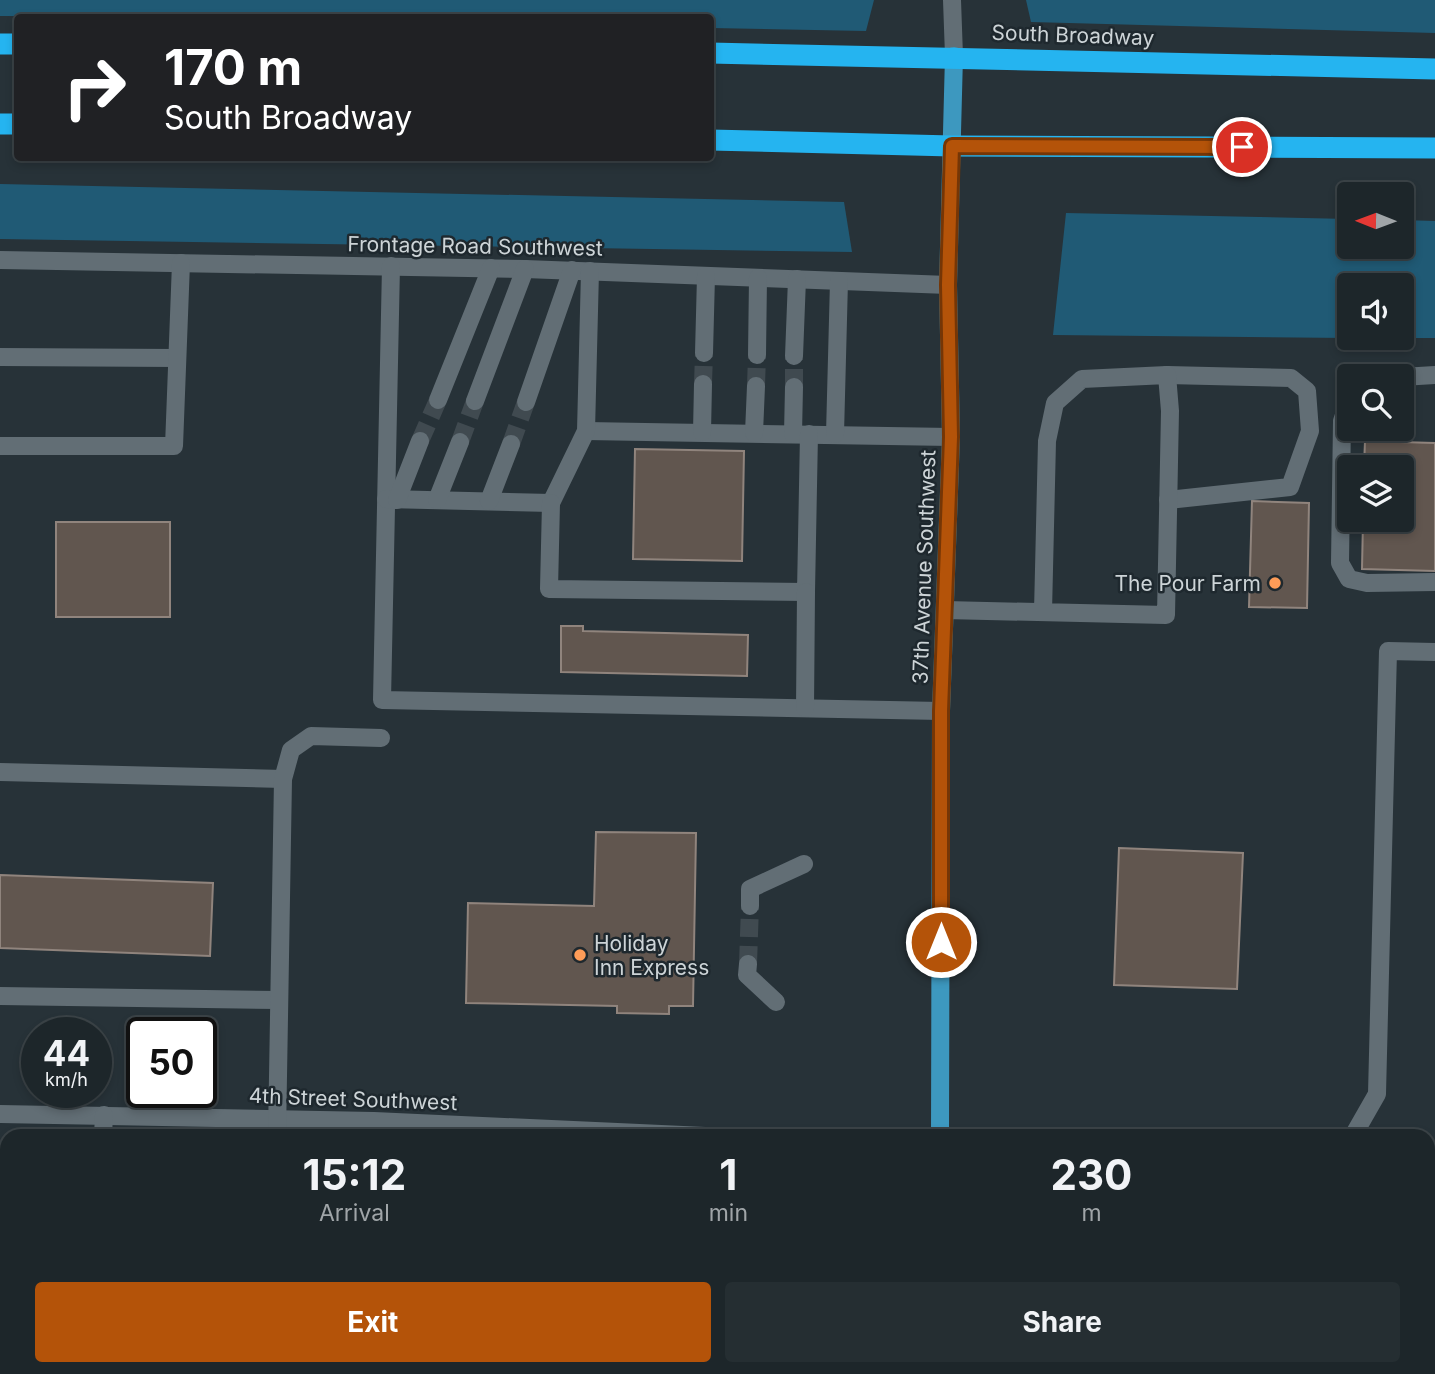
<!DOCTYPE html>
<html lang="en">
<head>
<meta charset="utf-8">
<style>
	:root { --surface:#1d262a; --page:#252e32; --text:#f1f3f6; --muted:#a0a5a8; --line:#3b4347; --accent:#b45309 }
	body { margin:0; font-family:Inter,sans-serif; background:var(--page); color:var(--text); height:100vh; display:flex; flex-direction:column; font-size:26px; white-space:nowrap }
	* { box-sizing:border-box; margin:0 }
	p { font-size:23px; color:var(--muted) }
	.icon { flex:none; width:38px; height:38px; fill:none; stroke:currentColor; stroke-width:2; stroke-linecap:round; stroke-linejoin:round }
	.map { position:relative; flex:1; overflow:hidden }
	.panel { position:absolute; left:0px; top:1129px; width:1435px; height:247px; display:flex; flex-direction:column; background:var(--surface); border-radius:21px 21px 0 0; box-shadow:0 4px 10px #0003,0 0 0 2px var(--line) }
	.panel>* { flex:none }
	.top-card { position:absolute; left:14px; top:14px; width:700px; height:147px; border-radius:7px; box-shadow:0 4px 10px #0003,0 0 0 2px var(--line); background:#202124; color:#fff; overflow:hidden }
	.needle { width:46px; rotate:271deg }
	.tools { position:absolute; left:1337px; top:182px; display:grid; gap:14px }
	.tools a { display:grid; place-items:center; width:77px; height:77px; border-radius:7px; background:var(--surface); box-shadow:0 4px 10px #0003,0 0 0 2px var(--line); font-size:35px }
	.speed { position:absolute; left:21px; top:1017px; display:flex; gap:14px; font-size:35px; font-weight:700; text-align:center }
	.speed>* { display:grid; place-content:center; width:91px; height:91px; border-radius:50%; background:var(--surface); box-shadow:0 4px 10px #0003,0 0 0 2px var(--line); line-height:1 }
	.speed small { font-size:18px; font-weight:400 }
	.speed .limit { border:4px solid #111; border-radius:10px; background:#fff; color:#111 }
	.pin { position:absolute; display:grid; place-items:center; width:60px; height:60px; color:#fff; margin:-30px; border:4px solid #fff; border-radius:50%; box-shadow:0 2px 7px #0007 }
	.me { position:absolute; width:77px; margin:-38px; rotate:0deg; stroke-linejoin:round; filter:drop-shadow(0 0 5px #0008) }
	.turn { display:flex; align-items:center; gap:24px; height:147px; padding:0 35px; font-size:32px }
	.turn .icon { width:91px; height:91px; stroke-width:2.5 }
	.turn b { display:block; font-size:49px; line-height:60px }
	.eta { display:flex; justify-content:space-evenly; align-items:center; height:119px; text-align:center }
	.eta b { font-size:42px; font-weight:700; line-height:49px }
	.cta { display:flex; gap:14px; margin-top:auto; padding:14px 35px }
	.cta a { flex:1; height:80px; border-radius:7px; background:var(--accent); color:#fff; font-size:28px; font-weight:700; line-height:80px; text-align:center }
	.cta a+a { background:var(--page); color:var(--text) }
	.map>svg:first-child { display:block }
</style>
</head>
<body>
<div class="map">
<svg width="1435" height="1374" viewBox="0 0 1435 1374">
	<rect width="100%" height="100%" fill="#273238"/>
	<g fill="#205a75">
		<path d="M 0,0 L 874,0 L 866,31 L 711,28 L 710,18 L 0,16 Z"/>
		<path d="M 1026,0 L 1435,0 L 1435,33 L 1031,22 Z"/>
		<path d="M 0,184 L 844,202 L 852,252 L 0,239 Z"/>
		<path d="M 1066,213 L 1349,219 L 1349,247 L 1402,247 L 1402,220 L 1435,221 L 1435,338 L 1357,338 L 1402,338 L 1402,285 L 1349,285 L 1349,338 L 1053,335 Z"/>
	</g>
	<g fill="#61564f" stroke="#90847d" stroke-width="2">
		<path d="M 1365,441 L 1435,443 L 1435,571 L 1362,569 L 1363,520 L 1402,520 L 1402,467 L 1364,467 Z"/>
		<path d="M 635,449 L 744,451 L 742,561 L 633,559 Z"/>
		<path d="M 1252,501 L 1309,503 L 1307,608 L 1249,607 Z"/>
		<rect x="56" y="522" width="114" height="95"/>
		<path d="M 561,626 L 583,626 L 583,631 L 748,635 L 747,676 L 561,672 Z"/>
		<path d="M 596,832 L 696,833 L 693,1006 L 669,1006 L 669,1014 L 617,1013 L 617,1006 L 466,1003 L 468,903 L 594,906 Z"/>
		<path d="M 1119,848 L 1243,853 L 1237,989 L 1114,985 Z"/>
		<path d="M 0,875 L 213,883 L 210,956 L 0,948 Z"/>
		<path d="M 7,1335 L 7,1368 L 67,1368 L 67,1374 L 7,1374 Z"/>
		<path d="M 1428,1341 L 1435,1341 L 1435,1374 L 1410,1374 L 1411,1368 L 1428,1368 Z"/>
		<path d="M 138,1368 L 200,1368 L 199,1374 L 138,1374 Z"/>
	</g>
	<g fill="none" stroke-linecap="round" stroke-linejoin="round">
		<g stroke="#404a50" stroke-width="18" stroke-dasharray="18 9" stroke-linecap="butt">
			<path d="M 703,384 L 704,353"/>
			<path d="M 756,386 L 757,355"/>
			<path d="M 794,387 L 794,356"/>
			<path d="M 420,441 L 438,400"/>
			<path d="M 460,442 L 475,401"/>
			<path d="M 511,444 L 526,402"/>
			<path d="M 748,964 L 750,906"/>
		</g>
		<g stroke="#626e75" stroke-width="18">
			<path d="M 952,0 L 954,56"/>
			<path d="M 0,260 L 525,269 L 948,285"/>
			<path d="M 391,266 L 382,700 L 941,711"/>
			<path d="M 704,353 L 706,276"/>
			<path d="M 757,355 L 758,278"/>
			<path d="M 794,356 L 797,279"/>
			<path d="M 0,357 L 177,358"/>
			<path d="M 1167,375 L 1291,378 L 1307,391 L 1310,431 L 1290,487 L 1168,500"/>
			<path d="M 1402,377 L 1435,375"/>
			<path d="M 438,400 L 491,268"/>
			<path d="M 1349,400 L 1342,421 L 1340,563 L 1349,579 L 1367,583 L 1435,582"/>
			<path d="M 475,401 L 525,269"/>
			<path d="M 526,402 L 572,270"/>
			<path d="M 586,431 L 951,437"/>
			<path d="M 702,432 L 703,384"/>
			<path d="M 754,433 L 756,386"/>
			<path d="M 793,434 L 794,387"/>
			<path d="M 835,434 L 839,281"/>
			<path d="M 0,446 L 174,446 L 181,263"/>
			<path d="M 386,499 L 551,503 L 586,431 L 590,271"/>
			<path d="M 397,500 L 420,441"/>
			<path d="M 437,500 L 460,442"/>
			<path d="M 489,501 L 511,444"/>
			<path d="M 551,503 L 549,589 L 806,592 L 809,434"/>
			<path d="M 945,610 C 1018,612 1092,613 1166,615 L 1170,411 L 1167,375 L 1082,379 L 1055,403 L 1047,441 L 1043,612"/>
			<path d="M 805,708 L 806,592"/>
			<path d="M 0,772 L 283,779"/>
			<path d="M 750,906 L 750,889 L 804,864"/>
			<path d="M 748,964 L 747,975 L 776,1002"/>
			<path d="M 0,996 L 279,1000"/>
			<path d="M 0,1114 L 374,1121 L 705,1136"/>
			<path d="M 103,1136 L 104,1115"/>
			<path d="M 277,1136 L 283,779 L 291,750 L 311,736 L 381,738"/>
			<path d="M 1353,1136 L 1377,1094 L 1388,651 L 1435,652"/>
			<path d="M 1428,1247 L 1435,1250"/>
			<path d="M 101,1374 L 101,1368"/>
			<path d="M 273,1374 L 273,1368"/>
			<path d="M 770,1374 L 770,1368"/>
		</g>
		<g stroke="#3d98bf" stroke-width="18">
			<path d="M 940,1136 L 941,711 L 951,437 L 948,285 L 954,56"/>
			<path d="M 937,1374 L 937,1368"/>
		</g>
		<g stroke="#25b4f0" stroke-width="21">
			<path d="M 0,44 L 18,44"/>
			<path d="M 710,53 L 1435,69"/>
			<path d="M 0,124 L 18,124"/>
			<path d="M 710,140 L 952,146 L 1435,148"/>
		</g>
	</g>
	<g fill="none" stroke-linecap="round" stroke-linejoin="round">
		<g stroke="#753606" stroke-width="18">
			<path id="route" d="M 941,942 L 941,711 L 951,437 L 948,285 L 952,146 L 1242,147"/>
		</g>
		<use href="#route" stroke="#b45309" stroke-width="12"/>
	</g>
	<g fill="#fe9c58" stroke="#1e282e" stroke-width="2.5">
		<circle cx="1275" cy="583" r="7"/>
		<circle cx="580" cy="955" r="7"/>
	</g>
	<g text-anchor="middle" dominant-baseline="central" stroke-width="5" stroke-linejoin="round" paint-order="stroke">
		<g font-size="21" fill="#cdd4d7" stroke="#1e282e">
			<text transform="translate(1073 35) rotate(2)">South Broadway</text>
			<text transform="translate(475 246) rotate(1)">Frontage Road Southwest</text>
			<text transform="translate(924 567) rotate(-88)">37th Avenue Southwest</text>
			<text transform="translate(353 1099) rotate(2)">4th Street Southwest</text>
		</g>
		<g font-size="21" fill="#cdd4d7" stroke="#1e282e" text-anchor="end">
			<text x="1261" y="583">The Pour Farm</text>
			<text x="594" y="943" text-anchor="start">Holiday<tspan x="594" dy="24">Inn Express</tspan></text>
		</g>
	</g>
</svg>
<div class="tools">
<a><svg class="needle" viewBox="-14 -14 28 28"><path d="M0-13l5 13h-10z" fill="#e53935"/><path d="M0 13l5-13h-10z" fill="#a0a5a8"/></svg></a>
<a><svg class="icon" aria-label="sound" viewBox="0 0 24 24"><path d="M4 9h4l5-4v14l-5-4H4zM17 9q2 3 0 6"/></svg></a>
<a><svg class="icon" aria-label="search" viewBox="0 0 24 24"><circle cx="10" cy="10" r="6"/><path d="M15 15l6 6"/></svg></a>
<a><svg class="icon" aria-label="layers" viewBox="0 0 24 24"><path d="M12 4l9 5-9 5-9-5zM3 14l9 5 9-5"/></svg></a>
</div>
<div class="speed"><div>44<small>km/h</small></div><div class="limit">50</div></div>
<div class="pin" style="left:1242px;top:147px;background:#d93025"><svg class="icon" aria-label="arrive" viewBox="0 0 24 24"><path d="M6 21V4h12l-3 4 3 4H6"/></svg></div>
<svg class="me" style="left:941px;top:942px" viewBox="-20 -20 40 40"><circle r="17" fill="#b45309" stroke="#fff" stroke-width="3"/><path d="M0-11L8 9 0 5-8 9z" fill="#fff"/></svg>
<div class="top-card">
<div class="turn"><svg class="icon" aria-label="right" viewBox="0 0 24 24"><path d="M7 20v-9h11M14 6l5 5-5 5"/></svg><div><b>170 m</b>South Broadway</div></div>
</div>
<section class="panel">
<div class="eta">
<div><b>15:12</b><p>Arrival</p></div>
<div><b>1</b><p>min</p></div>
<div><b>230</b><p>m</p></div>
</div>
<div class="cta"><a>Exit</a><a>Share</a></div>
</section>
</div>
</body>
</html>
